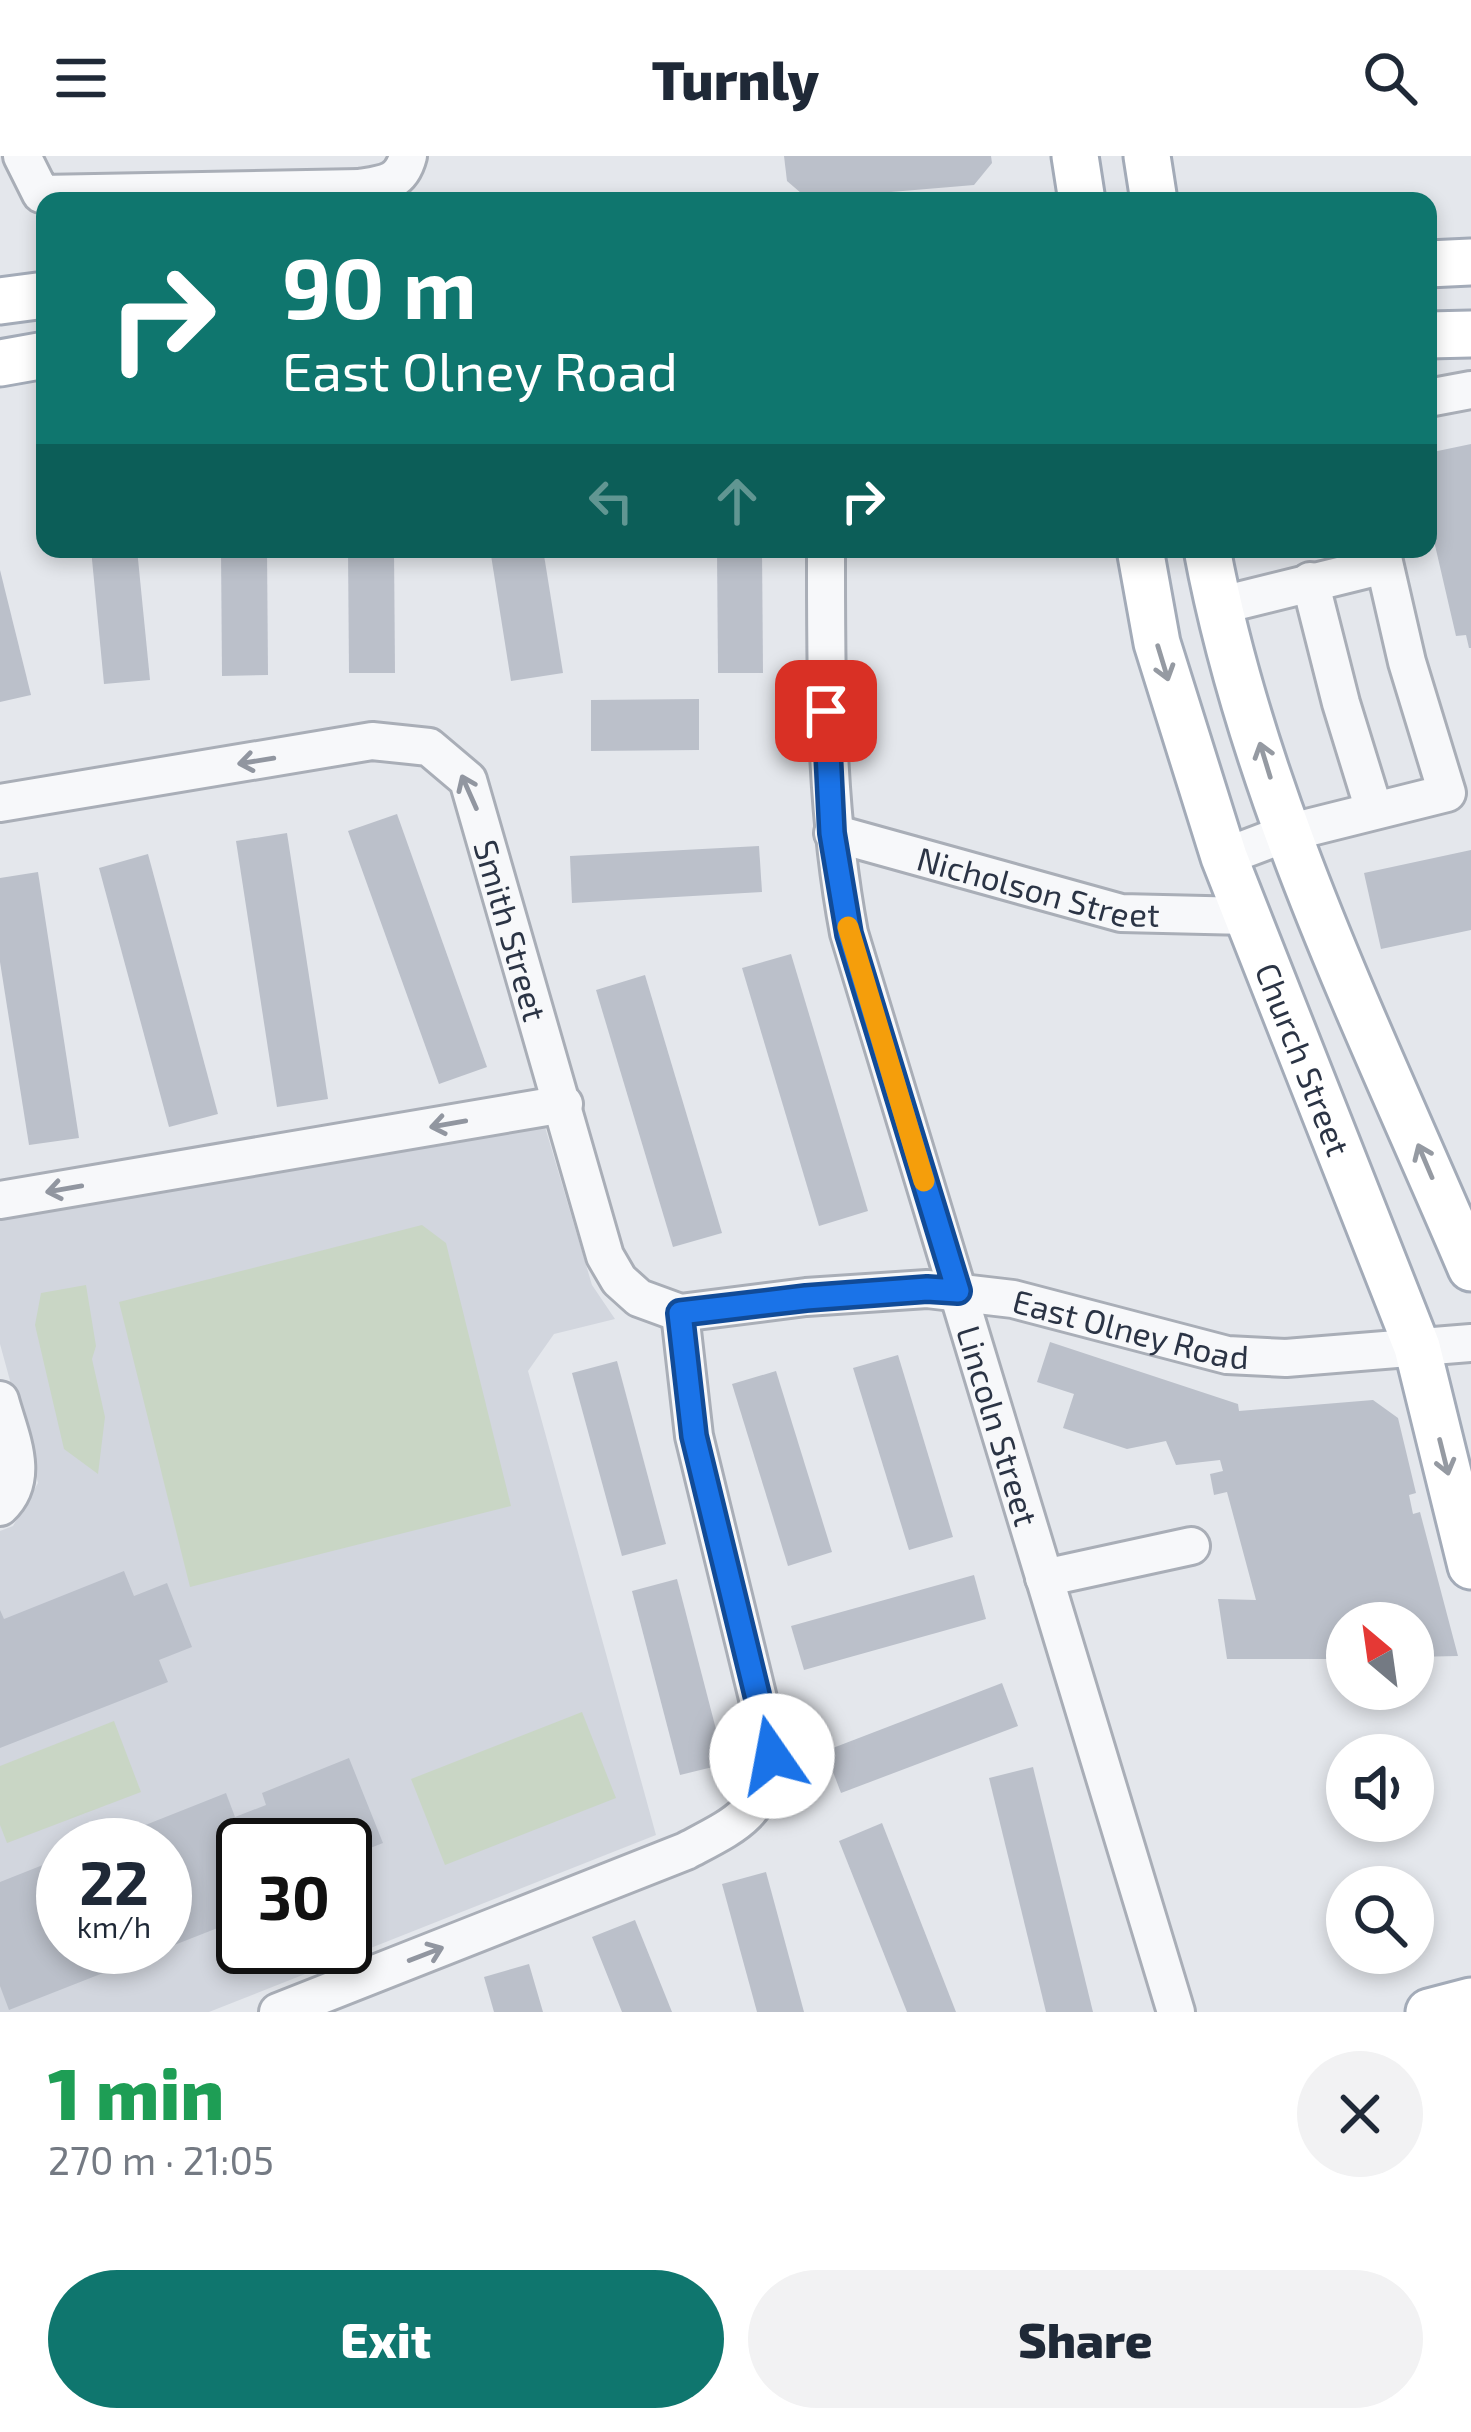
<!DOCTYPE html>
<html lang="en">
<head>
<meta charset="utf-8">
<style>
	:root { --surface:#fff; --page:#f2f2f3; --text:#1f2937; --muted:#747a83; --accent:#0f766e }
	body { margin:0; font-family:"Exo 2",sans-serif; background:var(--page); color:var(--text); height:100vh; display:flex; flex-direction:column; font-size:45px; white-space:nowrap }
	* { box-sizing:border-box; margin:0 }
	p { font-size:39px; color:var(--muted) }
	.icon { flex:none; width:66px; height:66px; fill:none; stroke:currentColor; stroke-width:2; stroke-linecap:round; stroke-linejoin:round }
	.map { position:relative; height:1856px; overflow:hidden }
	.panel { display:flex; flex-direction:column; background:var(--surface); flex:1 }
	.panel>* { flex:none }
	.banner { position:absolute; left:36px; top:36px; width:1401px; height:366px; border-radius:24px; box-shadow:0 6px 18px #0003; background:#0f766e; color:#fff; overflow:hidden }
	.needle { width:78px; rotate:331deg }
	.fabs { position:absolute; left:1326px; top:1446px; display:grid; gap:24px }
	.fabs a { display:grid; place-items:center; width:108px; height:108px; border-radius:50%; background:var(--surface); box-shadow:0 6px 18px #0003; font-size:60px }
	.speed { position:absolute; left:36px; top:1662px; display:flex; gap:24px; font-size:60px; font-weight:700; text-align:center }
	.speed>* { display:grid; place-content:center; width:156px; height:156px; border-radius:50%; background:var(--surface); box-shadow:0 6px 18px #0003; line-height:1 }
	.speed small { font-size:30px; font-weight:400 }
	.speed .limit { border:6px solid #111; border-radius:18px; background:#fff; color:#111 }
	.pin { position:absolute; display:grid; place-items:center; width:102px; height:102px; color:#fff; margin:-51px; border-radius:24px; box-shadow:0 6px 18px #0006 }
	.me { position:absolute; width:132px; margin:-66px; rotate:348deg; stroke-linejoin:round; filter:drop-shadow(0 0 9px #0008) }
	.turn { display:flex; align-items:center; gap:42px; height:252px; padding:0 48px; font-size:54px }
	.turn .icon { width:156px; height:156px; stroke-width:2.5 }
	.turn b { display:block; font-size:84px; line-height:102px }
	.lanes { display:flex; align-items:center; height:114px; padding:0 48px; background:#0003; justify-content:center; gap:60px; direction:ltr }
	.lanes .off { opacity:.35 }
	.round { display:grid; place-items:center; flex:none; width:126px; height:126px; border-radius:63px; background:var(--page) }
	.overview { display:flex; align-items:center; justify-content:space-between; height:204px; padding:0 48px }
	h1 { font-size:72px; font-weight:800; line-height:90px; color:#1e9e55 }
	.button { display:flex; gap:24px; margin-top:auto; padding:24px 48px }
	.button a { flex:1; height:138px; border-radius:72px; background:var(--accent); color:#fff; font-size:48px; font-weight:800; line-height:138px; text-align:center }
	.button a+a { background:var(--page); color:var(--text) }
	header { display:flex; justify-content:space-between; align-items:center; height:156px; padding:0 48px; background:var(--surface); font-size:54px; font-weight:800 }
	.map>svg:first-child { display:block }
</style>
</head>
<body>
<header><svg class="icon" aria-label="menu" viewBox="0 0 24 24"><path d="M4 6h16M4 12h16M4 18h16"/></svg>Turnly<svg class="icon" aria-label="search" viewBox="0 0 24 24"><circle cx="10" cy="10" r="6"/><path d="M15 15l6 6"/></svg></header>
<div class="map">
<svg width="1471" height="1856" viewBox="0 0 1471 1856">
	<rect width="100%" height="100%" fill="#e4e7ec"/>
	<path fill="#d2d6de" fill-rule="evenodd" d="M 545,971 L 592,1129 L 615,1163 L 554,1178 L 528,1215 L 656,1679 L 209,1856 L 0,1856 L 0,1375 L 13,1370 L 38,1327 L 0,1188 L 0,1062 ZM 63,1689 L 165,1689 L 165,1791 L 63,1791 ZM 243,1689 L 345,1689 L 345,1791 L 243,1791 Z"/>
	<g fill="#c9d6c5">
		<path d="M 422,1069 L 446,1087 L 511,1350 L 190,1431 L 119,1146 Z"/>
		<path d="M 86,1129 L 96,1190 L 92,1203 L 105,1261 L 98,1318 L 64,1293 L 35,1169 L 41,1137 Z"/>
		<path d="M 582,1556 L 616,1642 L 445,1709 L 411,1623 Z"/>
		<path d="M 114,1565 L 141,1636 L 7,1687 L 0,1669 L 0,1610 Z"/>
	</g>
	<g fill="#bbc0ca">
		<path d="M 784,0 L 991,0 L 992,7 L 974,29 L 808,43 L 787,25 Z"/>
		<path d="M 1471,288 L 1471,492 L 1469,492 L 1466,479 L 1456,480 L 1428,359 L 1428,297 Z"/>
		<path d="M 91,393 L 137,393 L 150,524 L 104,528 Z"/>
		<path d="M 221,393 L 267,393 L 268,519 L 222,520 Z"/>
		<path d="M 348,393 L 394,393 L 395,517 L 349,517 Z"/>
		<path d="M 490,393 L 543,393 L 563,517 L 511,525 Z"/>
		<path d="M 717,393 L 762,393 L 763,517 L 718,517 Z"/>
		<path d="M 0,414 L 31,539 L 0,546 Z"/>
		<path d="M 699,543 L 699,594 L 591,595 L 591,544 Z"/>
		<path d="M 397,658 L 487,911 L 439,928 L 348,675 Z"/>
		<path d="M 287,677 L 328,943 L 277,951 L 236,685 Z"/>
		<path d="M 759,690 L 762,736 L 572,747 L 570,700 Z"/>
		<path d="M 1471,694 L 1471,774 L 1381,793 L 1364,717 Z"/>
		<path d="M 148,698 L 218,958 L 169,971 L 99,712 Z"/>
		<path d="M 38,716 L 79,982 L 29,989 L 0,806 L 0,722 Z"/>
		<path d="M 791,798 L 868,1055 L 819,1070 L 742,812 Z"/>
		<path d="M 645,819 L 722,1077 L 673,1091 L 596,834 Z"/>
		<path d="M 1050,1186 L 1238,1248 L 1239,1255 L 1373,1244 L 1398,1262 L 1416,1337 L 1409,1339 L 1413,1358 L 1420,1356 L 1458,1500 L 1413,1501 L 1413,1467 L 1347,1467 L 1347,1503 L 1227,1503 L 1218,1443 L 1256,1444 L 1227,1336 L 1214,1339 L 1210,1318 L 1223,1315 L 1220,1304 L 1176,1309 L 1166,1285 L 1127,1293 L 1063,1272 L 1074,1238 L 1037,1226 Z"/>
		<path d="M 898,1199 L 953,1381 L 909,1394 L 853,1212 Z"/>
		<path d="M 617,1205 L 666,1388 L 622,1400 L 572,1217 Z"/>
		<path d="M 776,1215 L 832,1396 L 788,1410 L 732,1228 Z"/>
		<path d="M 124,1415 L 134,1440 L 167,1427 L 192,1491 L 159,1504 L 168,1526 L 0,1592 L 0,1454 L 4,1463 Z"/>
		<path d="M 974,1419 L 986,1463 L 804,1514 L 791,1470 Z"/>
		<path d="M 677,1423 L 725,1608 L 680,1619 L 632,1435 Z"/>
		<path d="M 1002,1527 L 1018,1570 L 841,1637 L 825,1595 Z"/>
		<path d="M 349,1602 L 383,1687 L 345,1702 L 345,1689 L 243,1689 L 243,1762 L 9,1854 L 0,1830 L 0,1726 L 63,1701 L 63,1791 L 165,1791 L 165,1689 L 95,1689 L 226,1637 L 235,1661 L 266,1649 L 262,1637 Z"/>
		<path d="M 1033,1611 L 1093,1856 L 1046,1856 L 989,1622 Z"/>
		<path d="M 882,1667 L 956,1856 L 907,1856 L 839,1685 Z"/>
		<path d="M 766,1716 L 804,1856 L 757,1856 L 722,1728 Z"/>
		<path d="M 635,1764 L 672,1856 L 622,1856 L 592,1781 Z"/>
		<path d="M 529,1808 L 543,1856 L 494,1856 L 484,1821 Z"/>
	</g>
	<g fill="none" stroke-linecap="round" stroke-linejoin="round">
		<g stroke="#a9aeb7" stroke-width="42">
			<g id="minor">
				<path d="M 22,0 L 41,38 L 360,32 L 361,45"/>
				<path d="M 360,32 C 385,28 401,27 408,0"/>
				<path d="M 1428,242 L 1471,234"/>
				<path id="s1" d="M 826,393 C 826,523 825,650 849,777 L 1176,1856"/>
				<path d="M 1310,425 L 1341,547 L 1374,654"/>
				<path d="M 1218,450 L 1384,409"/>
				<path id="s2" d="M 0,647 L 372,585 L 429,591 L 468,624 L 605,1100 L 619,1124 L 639,1142 L 680,1157 L 806,1141 L 927,1133 L 1013,1143 L 1227,1199 L 1286,1202 L 1471,1187"/>
				<path id="s3" d="M 833,677 L 1121,757 L 1247,760"/>
				<path d="M 1224,701 L 1287,677 L 1447,637 L 1407,506 L 1381,393"/>
				<path d="M 0,1044 L 564,948"/>
				<path d="M 0,1244 C 10,1281 31,1322 0,1351"/>
				<path d="M 1044,1422 L 1191,1390"/>
				<path d="M 278,1856 L 686,1695 C 735,1669 762,1659 772,1600 L 694,1280 L 680,1157"/>
			</g>
		</g>
		<g stroke="#a3abb8" stroke-width="51">
			<g id="major">
				<path d="M 1075,0 L 1082,45"/>
				<path d="M 1147,0 L 1154,45"/>
				<path d="M 1428,108 L 1471,106"/>
				<path d="M 0,145 L 45,139"/>
				<path d="M 1428,179 L 1471,178"/>
				<path d="M 0,207 L 45,199"/>
				<path id="s4" d="M 1140,393 L 1157,487 L 1224,701 L 1417,1191 L 1471,1410"/>
				<path d="M 1207,393 C 1254,644 1372,879 1471,1112"/>
				<path d="M 1429,1856 L 1471,1845"/>
			</g>
		</g>
		<use href="#minor" stroke="#f7f8fa" stroke-width="36"/>
		<use href="#major" stroke="#fff" stroke-width="45"/>
	</g>
	<defs><path id="oneway-shaft" d="M-6 0H5M1.5-3L5.5 0L1.5 3" fill="none" stroke-width="1.6" stroke-linecap="round" stroke-linejoin="round" transform="scale(3)"/></defs>
	<g stroke="#959aa2">
		<use href="#oneway-shaft" transform="translate(1163 507) rotate(73)"/>
		<use href="#oneway-shaft" transform="translate(1265 604) rotate(-107)"/>
		<use href="#oneway-shaft" transform="translate(1425 1005) rotate(-113)"/>
		<use href="#oneway-shaft" transform="translate(1444 1301) rotate(76)"/>
	</g>
	<g stroke="#9196a0">
		<use href="#oneway-shaft" transform="translate(256 605) rotate(171)"/>
		<use href="#oneway-shaft" transform="translate(469 636) rotate(-114)"/>
		<use href="#oneway-shaft" transform="translate(448 968) rotate(170)"/>
		<use href="#oneway-shaft" transform="translate(64 1033) rotate(170)"/>
		<use href="#oneway-shaft" transform="translate(426 1798) rotate(-21)"/>
	</g>
	<g fill="none" stroke-linecap="round" stroke-linejoin="round">
		<g stroke="#114b97" stroke-width="30">
			<path id="route" d="M 772,1600 L 694,1280 L 680,1157 L 806,1142 L 927,1133 L 958,1135 L 849,778 L 832,677 L 826,555"/>
		</g>
		<use href="#route" stroke="#1a73e8" stroke-width="21"/>
		<path stroke="#f59e0b" stroke-width="21" d="M 848,771 L 924,1025"/>
	</g>
	<g text-anchor="middle" dominant-baseline="central" stroke-width="10" stroke-linejoin="round" paint-order="stroke">
		<g font-size="33" fill="#2b3445" stroke="#f4f6f9">
			<text stroke="none"><textPath href="#s3" startOffset="213">Nicholson Street</textPath></text>
			<text stroke="none"><textPath href="#s2" startOffset="642">Smith Street</textPath></text>
			<text stroke="none"><textPath href="#s4" startOffset="537">Church Street</textPath></text>
			<text stroke="none"><textPath href="#s2" startOffset="1536">East Olney Road</textPath></text>
			<text stroke="none"><textPath href="#s1" startOffset="900">Lincoln Street</textPath></text>
		</g>
	</g>
</svg>
<div class="fabs">
<a><svg class="needle" viewBox="-14 -14 28 28"><path d="M0-13l5 13h-10z" fill="#e53935"/><path d="M0 13l5-13h-10z" fill="#747a83"/></svg></a>
<a><svg class="icon" aria-label="sound" viewBox="0 0 24 24"><path d="M4 9h4l5-4v14l-5-4H4zM17 9q2 3 0 6"/></svg></a>
<a><svg class="icon" aria-label="search" viewBox="0 0 24 24"><circle cx="10" cy="10" r="6"/><path d="M15 15l6 6"/></svg></a>
</div>
<div class="speed"><div>22<small>km/h</small></div><div class="limit">30</div></div>
<div class="pin" style="left:826px;top:555px;background:#d93025"><svg class="icon" aria-label="arrive" viewBox="0 0 24 24"><path d="M6 21V4h12l-3 4 3 4H6"/></svg></div>
<svg class="me" style="left:772px;top:1600px" viewBox="-20 -20 40 40"><circle r="19" fill="#fff"/><path d="M0-13L10 11 0 6-10 11z" fill="#1a73e8"/></svg>
<div class="banner">
<div class="turn"><svg class="icon" aria-label="right" viewBox="0 0 24 24"><path d="M7 20v-9h11M14 6l5 5-5 5"/></svg><div><b>90 m</b>East Olney Road</div></div>
<div class="lanes"><svg class="icon off" aria-label="left" viewBox="0 0 24 24"><path d="M17 20v-9H6M10 6l-5 5 5 5"/></svg><svg class="icon off" aria-label="ahead" viewBox="0 0 24 24"><path d="M12 20V5M6 11l6-6 6 6"/></svg><svg class="icon" aria-label="right" viewBox="0 0 24 24"><path d="M7 20v-9h11M14 6l5 5-5 5"/></svg></div>
</div>
</div>
<section class="panel">
<div class="overview"><div><h1>1 min</h1><p>270 m · 21:05</p></div><a class="round"><svg class="icon" aria-label="close" viewBox="0 0 24 24"><path d="M6 6l12 12M18 6L6 18"/></svg></a></div>
<div class="button"><a>Exit</a><a>Share</a></div>
</section>
</body>
</html>
